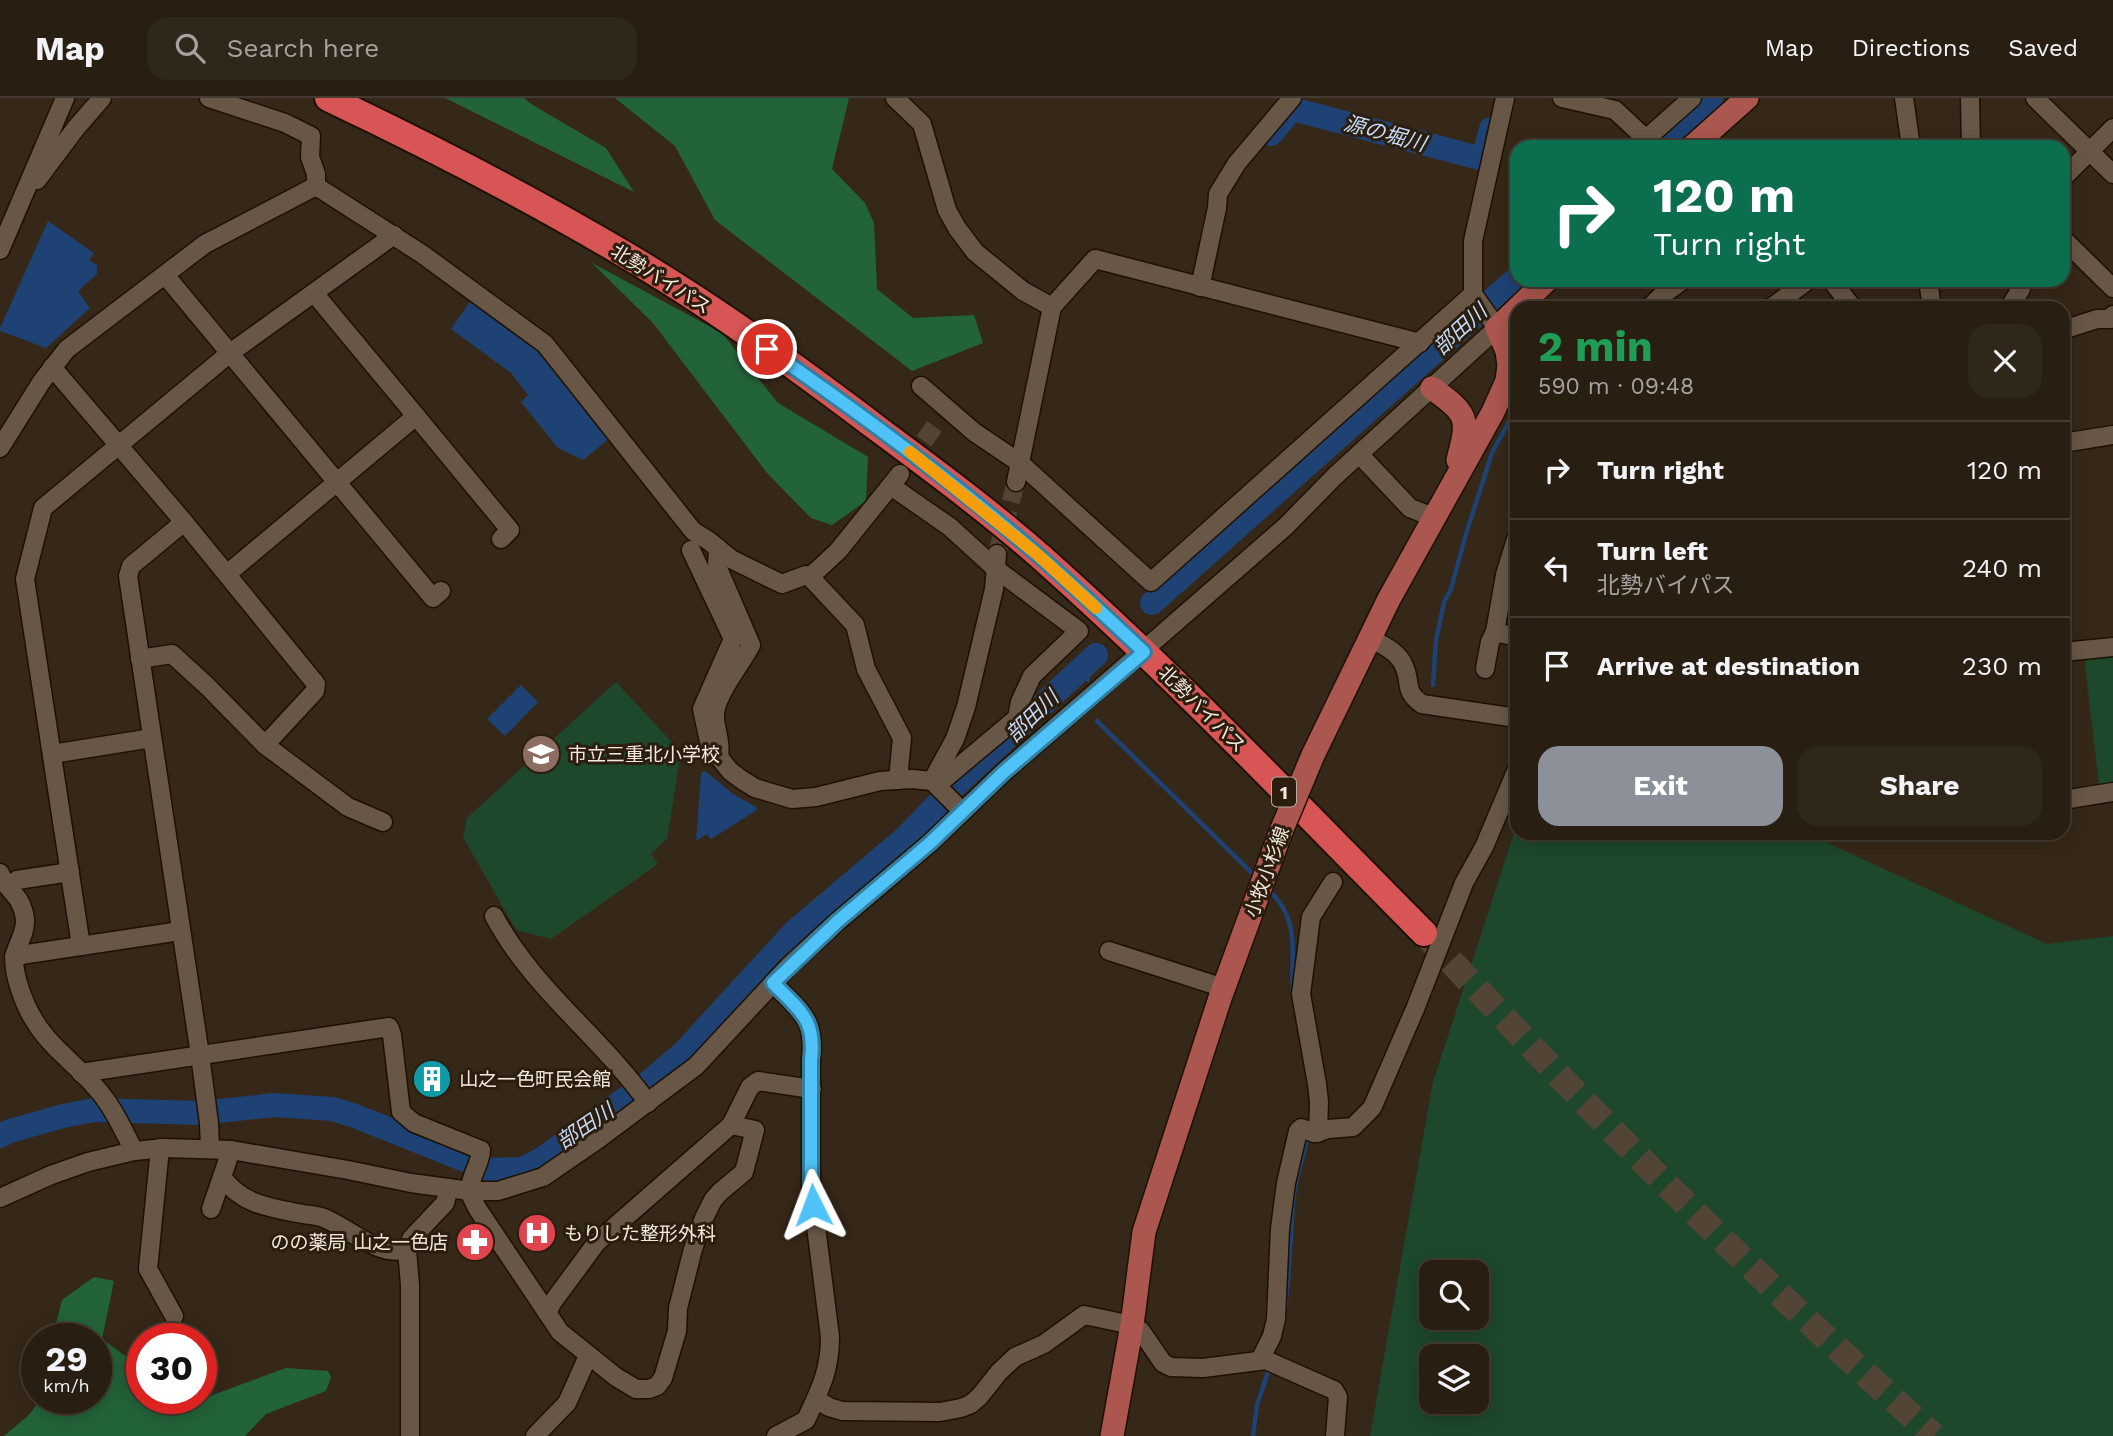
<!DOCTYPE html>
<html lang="en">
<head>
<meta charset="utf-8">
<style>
	:root { --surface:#281e12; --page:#30271b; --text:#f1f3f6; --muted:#a5a29f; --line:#443c32; --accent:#8c9099 }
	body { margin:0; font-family:"Work Sans","Noto Sans JP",sans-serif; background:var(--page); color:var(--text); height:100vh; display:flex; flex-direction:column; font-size:26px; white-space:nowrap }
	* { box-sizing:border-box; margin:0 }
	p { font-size:23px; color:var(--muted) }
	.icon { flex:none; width:38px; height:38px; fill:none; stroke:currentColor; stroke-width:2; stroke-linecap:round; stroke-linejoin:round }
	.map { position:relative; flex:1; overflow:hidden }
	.panel { position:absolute; left:1510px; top:203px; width:560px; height:539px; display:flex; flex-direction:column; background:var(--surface); border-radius:21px; box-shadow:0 4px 18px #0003,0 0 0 2px var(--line) }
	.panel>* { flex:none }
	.guide { position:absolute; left:1510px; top:42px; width:560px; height:147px; border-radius:21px; box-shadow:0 4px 18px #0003,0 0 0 2px var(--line); background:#0b6e4f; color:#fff; overflow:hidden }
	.fabs { position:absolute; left:1419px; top:1162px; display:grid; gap:14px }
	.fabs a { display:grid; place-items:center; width:70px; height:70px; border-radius:14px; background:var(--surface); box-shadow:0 4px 18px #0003,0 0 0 2px var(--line); font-size:35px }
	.speed { position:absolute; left:21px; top:1225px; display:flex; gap:14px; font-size:35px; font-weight:700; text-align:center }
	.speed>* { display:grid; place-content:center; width:91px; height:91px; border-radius:50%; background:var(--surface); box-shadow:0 4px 18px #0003,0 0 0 2px var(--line); line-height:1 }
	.speed small { font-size:18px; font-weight:400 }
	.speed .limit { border:10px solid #d22; background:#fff; color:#111 }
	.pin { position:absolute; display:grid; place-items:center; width:60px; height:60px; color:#fff; margin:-30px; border:4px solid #fff; border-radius:50%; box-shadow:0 2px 7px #0007 }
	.me { position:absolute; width:77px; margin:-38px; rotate:357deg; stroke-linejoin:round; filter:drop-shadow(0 0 5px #0008) }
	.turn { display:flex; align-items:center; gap:24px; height:147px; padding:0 28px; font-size:32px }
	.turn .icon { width:91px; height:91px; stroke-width:2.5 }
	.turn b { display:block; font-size:49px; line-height:60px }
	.round { display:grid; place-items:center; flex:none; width:74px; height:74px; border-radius:21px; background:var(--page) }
	.headline { display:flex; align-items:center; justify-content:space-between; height:119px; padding:0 28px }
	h1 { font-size:42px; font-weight:700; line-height:52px; color:#1e9e55 }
	.primary-button { display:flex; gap:14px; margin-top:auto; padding:14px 28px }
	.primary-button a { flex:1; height:80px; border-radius:21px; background:var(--accent); color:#fff; font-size:28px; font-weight:700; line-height:80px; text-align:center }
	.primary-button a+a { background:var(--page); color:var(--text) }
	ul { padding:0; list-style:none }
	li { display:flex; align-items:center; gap:21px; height:98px; padding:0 28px; border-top:2px solid var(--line) }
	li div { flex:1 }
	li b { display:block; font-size:26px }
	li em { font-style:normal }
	header { display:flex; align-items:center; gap:42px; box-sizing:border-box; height:98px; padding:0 35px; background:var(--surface); border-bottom:2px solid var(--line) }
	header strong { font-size:33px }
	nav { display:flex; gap:38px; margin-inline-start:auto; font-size:24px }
	.search { width:490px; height:63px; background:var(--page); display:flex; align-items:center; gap:18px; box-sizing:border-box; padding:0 24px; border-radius:21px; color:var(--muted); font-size:26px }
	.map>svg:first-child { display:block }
</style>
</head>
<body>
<header>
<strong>Map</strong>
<div class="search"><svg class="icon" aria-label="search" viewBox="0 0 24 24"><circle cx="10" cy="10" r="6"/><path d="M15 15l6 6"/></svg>Search here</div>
<nav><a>Map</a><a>Directions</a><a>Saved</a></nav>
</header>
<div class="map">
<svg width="2113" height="1338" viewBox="0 0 2113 1338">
	<rect width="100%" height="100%" fill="#362818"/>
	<g fill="#1d482b" fill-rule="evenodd">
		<path d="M 2113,554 L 2113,684 L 2099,687 L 2084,557 Z"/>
		<path d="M 616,584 L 681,654 L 667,741 L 651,756 L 658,766 L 551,841 L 516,832 L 463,739 L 467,720 Z"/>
		<path d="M 1517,726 L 1517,735 L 1806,735 L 2047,846 L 2113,838 L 2113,1338 L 1370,1338 L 1433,984 ZM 1432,1174 L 1477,1174 L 1477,1220 L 1432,1220 ZM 1432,1258 L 1477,1258 L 1477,1304 L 1432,1304 Z"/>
	</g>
	<g fill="#236339">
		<path d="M 445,0 L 524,0 L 531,6 L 606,50 L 634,94 Z"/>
		<path d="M 615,0 L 849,0 L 832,71 L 865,105 L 874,125 L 877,191 L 913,220 L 974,217 L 983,245 L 912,273 L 715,122 L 675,48 Z"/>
		<path d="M 592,165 L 722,235 L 778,305 L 868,359 L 866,403 L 832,427 L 811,420 L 767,375 L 653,225 Z"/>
		<path d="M 94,1179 L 114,1183 L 102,1241 L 142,1270 L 142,1300 L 183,1300 L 191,1305 L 286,1270 L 328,1273 L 331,1279 L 326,1293 L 266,1316 L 245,1338 L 4,1338 L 29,1317 L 41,1300 L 96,1300 L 96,1241 L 52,1241 L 62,1202 Z"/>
	</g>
	<g fill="#1d4273">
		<path d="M 48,123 L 94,155 L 89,162 L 97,167 L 97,176 L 78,193 L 90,210 L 46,250 L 0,233 L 0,230 Z"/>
		<path d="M 471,202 L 538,251 L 610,340 L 583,362 L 558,350 L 521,304 L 528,297 L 511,275 L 451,231 Z"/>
		<path d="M 521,587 L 538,604 L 505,638 L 487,621 Z"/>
		<path d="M 705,673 L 733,696 L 756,709 L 757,712 L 711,741 L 707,736 L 696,743 L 701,675 Z"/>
	</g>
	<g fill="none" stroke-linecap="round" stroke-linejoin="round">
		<g stroke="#1d4273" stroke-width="4.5">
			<path d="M 1084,568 L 1088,582"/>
			<path d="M 1433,587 L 1436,542 L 1444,504 L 1451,491 L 1466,436 L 1492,355 L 1517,309"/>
			<path d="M 1097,623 L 1255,778"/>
			<path d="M 1269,792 C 1302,824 1290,855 1293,895"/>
			<path d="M 1283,1229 L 1288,1183 L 1293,1105 L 1296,1084 L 1308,1038"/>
			<path d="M 1253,1338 L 1257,1307 L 1270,1268"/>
		</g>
		<g stroke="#1d4273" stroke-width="24">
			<path d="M 1271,36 L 1292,11 L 1483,61 L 1491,31"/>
			<path d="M 1658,49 L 1711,0"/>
			<path d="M 1152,505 L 1517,180"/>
			<path d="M 0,1038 L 10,1033 L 63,1018 L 94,1012 L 202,1015 L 274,1007 L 333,1011 L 355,1018 L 490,1072 L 522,1071 L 542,1061 L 650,983 L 683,955 L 794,834 L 905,740 L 956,687 L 1096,557"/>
		</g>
		<g stroke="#524536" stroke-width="18" stroke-dasharray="18 9" stroke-linecap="butt">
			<path d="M 908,365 L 937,325"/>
			<path d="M 997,456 L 1016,384"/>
		</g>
		<path stroke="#524536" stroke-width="26" stroke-dasharray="26 13" stroke-linecap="butt" d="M 1424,835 C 1484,898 1543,962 1604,1024 C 1710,1132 1821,1237 1934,1338"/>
		<g stroke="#1e1003" stroke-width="21">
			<g id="minor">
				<path d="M 209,0 L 285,25 L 311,38 L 310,59 L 316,76 L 316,88"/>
				<path d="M 895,0 L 922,26 L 947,112 L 957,130 L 975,154 L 1023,193 L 1052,209"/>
				<path d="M 1562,0 L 1615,12 L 1646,41 L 1692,0"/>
				<path d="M 1904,0 L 1911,49"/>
				<path d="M 1970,0 L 1971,49"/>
				<path d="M 2035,0 L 2113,76"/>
				<path d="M 2063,80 L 2113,30"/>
				<path d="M 37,82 L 76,30 L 102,0"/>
				<path d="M 316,88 L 422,156 L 545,246 L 693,433 L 709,443 L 731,461 L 782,486 L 806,477 L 810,479 L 855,527 L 866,571 L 902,640 L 898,682"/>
				<path d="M 2063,141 L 2113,190"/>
				<path d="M 0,152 L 65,0"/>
				<path d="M 165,177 L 433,500 L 441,493"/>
				<path d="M 1831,182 L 1853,210"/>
				<path d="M 1928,182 L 1932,210"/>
				<path d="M 1200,189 L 1217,110 L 1218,96 L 1237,65 L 1292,0"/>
				<path d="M 1649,210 L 1661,198 L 1683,182"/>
				<path d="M 1771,210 L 1808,182"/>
				<path d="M 2009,210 L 2021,191 L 2013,182"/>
				<path d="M 2063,232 L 2097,221 L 2111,221 L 2113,217"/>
				<path d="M 52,269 L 184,424 L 316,586 L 315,593 L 265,647"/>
				<path d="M 921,288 L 974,334 L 1020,365 L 1151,484 L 1473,196"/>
				<path d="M 416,318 L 510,432 L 501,441"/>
				<path d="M 2063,345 L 2113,337"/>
				<path d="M 0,350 L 42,283 L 67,251 L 205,146 L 316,88"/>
				<path d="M 1359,356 L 1410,410 L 1433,419"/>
				<path d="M 1016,384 L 1052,209 L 1095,161 L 1420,245"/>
				<path d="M 891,388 L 950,429 L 996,471 L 1079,533 L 1032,578 L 1020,604 L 1017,620 L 937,687"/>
				<path d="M 184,424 L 131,468 L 128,478 L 200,957 L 209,1025 L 210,1051"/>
				<path d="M 1517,438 L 1505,477 L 1495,534 L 1517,539"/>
				<path d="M 718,450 L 717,468 L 751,547 C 742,565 717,595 715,615 C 714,630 722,643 719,658"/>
				<path d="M 691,452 L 733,541 L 702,611 L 710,648 L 730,673 L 742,682 L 755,690 L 792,701 L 816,699 L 880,683 L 912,681 L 932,683 L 962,713"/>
				<path d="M 227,476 L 416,318 L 314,195"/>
				<path d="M 810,479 L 838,453 L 900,376"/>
				<path d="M 1370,540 C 1382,547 1398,553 1404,568 C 1412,585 1403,593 1422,606 L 1517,620"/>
				<path d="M 2063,554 L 2113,549"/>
				<path d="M 140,561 L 172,556 L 207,588 L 265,647 L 348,709 L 383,724"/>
				<path d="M 1485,571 L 1490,544 L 1495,534"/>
				<path d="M 52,656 L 152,640"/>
				<path d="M 932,683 L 955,641 L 966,609 L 994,491 L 997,456"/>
				<path d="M 2063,702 L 2113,694"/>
				<path d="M 0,775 C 6,793 22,796 25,821 C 26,835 18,844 15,856 C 11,873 25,908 34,922 C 52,953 85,972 105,1001 C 117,1017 125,1036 134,1053"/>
				<path d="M 8,788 L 17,782 L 70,774"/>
				<path d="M 494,818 C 532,890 601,939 648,1005"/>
				<path d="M 81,848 L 25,481 L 43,410 L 230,255 L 394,137"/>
				<path d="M 1109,853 L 1224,890"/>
				<path d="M 14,858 L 180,833"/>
				<path d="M 773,885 C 800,913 816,920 811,962 L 811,1089 L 830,1239 C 830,1273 820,1291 806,1322 L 776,1338"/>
				<path d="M 81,975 L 389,929 L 392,937 L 401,1014 L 414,1025 L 481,1052 C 481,1066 469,1079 470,1093 C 470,1098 475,1105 477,1110 L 560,1234 L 616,1279 L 636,1291 L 649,1291 L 657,1288 L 663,1280 L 677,1233 L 678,1210 L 693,1151 L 704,1120 L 713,1102 L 720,1094 L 744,1074 L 755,1032 L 731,1027 L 750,989 L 758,983 L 812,991"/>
				<path d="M 1318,1035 L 1319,1004 L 1317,986 L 1301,896 L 1311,819 L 1333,784"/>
				<path d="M 160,1050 L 148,1171 L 174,1218"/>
				<path d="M 231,1052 L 222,1079 C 242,1107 271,1110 303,1116 C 309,1117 317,1117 324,1120 C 351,1131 376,1158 407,1152"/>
				<path d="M 0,1100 L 51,1077 L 88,1064 L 134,1053 L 165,1050 L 231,1052 L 348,1072 L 411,1085 L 470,1093 L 498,1093 L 543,1079 L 597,1042 L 696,968 L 789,868 L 838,823 L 930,745 L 1004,674 L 1286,428 L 1335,378 L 1497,230 L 1473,196 L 1473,143 L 1505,0"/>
				<path d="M 211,1111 L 222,1079"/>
				<path d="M 547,1215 L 552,1205 L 597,1144 L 731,1027"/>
				<path d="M 1260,1262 L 1272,1238 L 1276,1221 L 1280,1131 L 1286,1085 L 1298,1033 L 1301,1030 L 1314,1035 L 1328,1031 L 1353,1029 L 1372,1010 L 1376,1001 L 1415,911 L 1464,785 L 1484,749 L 1517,671"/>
				<path d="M 816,1301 L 829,1309 L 842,1313 L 940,1314 L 961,1310 L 971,1306 L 980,1298 L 999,1274 L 1015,1259 L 1044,1246 L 1084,1217 L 1132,1227 L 1141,1233 L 1163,1265 L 1171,1269 L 1203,1270 L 1266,1262 L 1329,1290 L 1334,1292 L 1338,1299 L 1335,1338"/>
				<path d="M 410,1338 L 410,1187 L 407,1152 L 411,1141 L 445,1105 L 449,1090"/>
				<path d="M 535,1338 L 567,1305 L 588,1258"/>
			</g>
		</g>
		<g stroke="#1e1003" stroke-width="26">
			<g id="major">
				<path d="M 1692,49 L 1747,0"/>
				<path d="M 1518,210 L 1547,182"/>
				<path d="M 1432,290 C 1467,316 1470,318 1458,362"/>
				<path d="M 1313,657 L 1389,501 L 1493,314 L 1507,283 L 1509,267 L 1507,253 L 1497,230 L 1517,211"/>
				<path d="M 1112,1338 L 1132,1227 L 1144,1134 L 1220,900 L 1282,731"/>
			</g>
		</g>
		<g stroke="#1e1003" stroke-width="30">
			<path id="highway" d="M 328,0 C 429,48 528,99 624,156 C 714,209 799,271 882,334 C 936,374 991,415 1041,459 C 1175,578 1298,708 1424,835"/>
		</g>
		<use href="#minor" stroke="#685746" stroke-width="18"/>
		<use href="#major" stroke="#ab564e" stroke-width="23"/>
		<use href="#highway" stroke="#d75554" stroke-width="26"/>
		<g stroke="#1e1003" stroke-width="26" stroke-linecap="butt">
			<path id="major-bridge" d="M 1282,731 L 1313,657"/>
		</g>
		<use href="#major-bridge" stroke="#ab564e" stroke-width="23"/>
	</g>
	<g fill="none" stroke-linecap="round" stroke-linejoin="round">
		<g stroke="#337fa1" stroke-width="18">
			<path id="route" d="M 767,251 C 860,315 952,383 1038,457 C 1074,488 1109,521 1144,554 L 1004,674 L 930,745 L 838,823 L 773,885 C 800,913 816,921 811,962 L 811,1089 L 813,1107"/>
		</g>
		<use href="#route" stroke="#4fc3f7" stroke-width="12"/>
		<path stroke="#f59e0b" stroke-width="12" d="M 910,354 L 1038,457 L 1096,510"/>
	</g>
	<defs>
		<g id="school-disc" transform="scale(2.0125)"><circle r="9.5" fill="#8d6e63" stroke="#2c1e0e"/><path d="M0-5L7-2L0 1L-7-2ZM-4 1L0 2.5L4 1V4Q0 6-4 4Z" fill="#fff"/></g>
		<g id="building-disc" transform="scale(2.0125)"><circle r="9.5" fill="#0f9aa8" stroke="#2c1e0e"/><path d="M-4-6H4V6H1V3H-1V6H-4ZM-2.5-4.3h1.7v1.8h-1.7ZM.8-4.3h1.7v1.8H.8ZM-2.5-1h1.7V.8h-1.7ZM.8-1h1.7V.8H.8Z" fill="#fff"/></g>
		<g id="hospital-disc" transform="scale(2.0125)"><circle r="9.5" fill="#e0444e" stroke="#2c1e0e"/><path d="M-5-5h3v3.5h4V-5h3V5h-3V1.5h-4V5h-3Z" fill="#fff"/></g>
		<g id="pharmacy-disc" transform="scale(2.0125)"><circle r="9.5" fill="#e0444e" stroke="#2c1e0e"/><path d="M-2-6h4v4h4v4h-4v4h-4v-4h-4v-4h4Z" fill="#fff"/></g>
	</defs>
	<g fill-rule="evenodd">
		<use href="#school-disc" x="541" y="656"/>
		<use href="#building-disc" x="432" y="981"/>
		<use href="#hospital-disc" x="537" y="1135"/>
		<use href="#pharmacy-disc" x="475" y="1144"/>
	</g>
	<g text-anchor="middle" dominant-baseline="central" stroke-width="6" stroke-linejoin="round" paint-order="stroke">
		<rect fill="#2c1e0e" stroke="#b7aca0" stroke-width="2" x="1272" y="679.5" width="24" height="29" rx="5"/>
		<g font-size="18" font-weight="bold" fill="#f3e9df">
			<text x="1284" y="694">1</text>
		</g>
		<g font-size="19" fill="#f3e9df" stroke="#2c1e0e">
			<text transform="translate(661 181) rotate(32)">北勢バイパス</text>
			<text transform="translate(1202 611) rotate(45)">北勢バイパス</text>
			<text transform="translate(1267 774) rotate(-70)">小牧小杉線</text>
		</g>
		<g font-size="19" fill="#f3e9df" stroke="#2c1e0e" text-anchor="start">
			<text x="568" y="656">市立三重北小学校</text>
			<text x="459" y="981">山之一色町民会館</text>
			<text x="564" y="1135">もりした整形外科</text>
			<text x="448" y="1144" text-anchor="end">のの薬局 山之一色店</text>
		</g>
		<g font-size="21" font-style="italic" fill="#c4dafa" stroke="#2c1e0e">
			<text transform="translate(1385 35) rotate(15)">源の堀川</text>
			<text transform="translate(1460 231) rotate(-42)">部田川</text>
			<text transform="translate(1032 618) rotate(-44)">部田川</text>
			<text transform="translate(585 1028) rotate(-34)">部田川</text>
		</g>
	</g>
</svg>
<div class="fabs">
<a><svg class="icon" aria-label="search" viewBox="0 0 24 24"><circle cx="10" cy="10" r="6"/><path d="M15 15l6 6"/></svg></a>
<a><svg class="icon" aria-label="layers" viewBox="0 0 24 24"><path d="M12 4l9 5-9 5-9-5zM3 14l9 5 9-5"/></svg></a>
</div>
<div class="speed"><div>29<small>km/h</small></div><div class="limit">30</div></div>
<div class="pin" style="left:767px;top:251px;background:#d93025"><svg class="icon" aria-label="arrive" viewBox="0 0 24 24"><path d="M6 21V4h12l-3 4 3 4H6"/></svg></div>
<svg class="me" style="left:813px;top:1107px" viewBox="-20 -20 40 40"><path d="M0-17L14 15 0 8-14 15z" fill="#4fc3f7" stroke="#fff" stroke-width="4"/></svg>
<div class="guide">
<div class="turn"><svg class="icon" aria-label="right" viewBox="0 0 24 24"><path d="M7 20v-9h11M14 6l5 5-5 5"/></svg><div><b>120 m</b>Turn right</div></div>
</div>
<section class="panel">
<div class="headline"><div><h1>2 min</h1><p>590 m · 09:48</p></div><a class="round"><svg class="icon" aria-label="close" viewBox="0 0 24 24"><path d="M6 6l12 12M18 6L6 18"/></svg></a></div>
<ul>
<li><svg class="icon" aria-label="right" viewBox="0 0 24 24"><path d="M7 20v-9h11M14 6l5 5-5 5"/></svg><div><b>Turn right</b></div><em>120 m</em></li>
<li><svg class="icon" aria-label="left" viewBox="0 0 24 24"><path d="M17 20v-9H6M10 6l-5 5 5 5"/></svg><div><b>Turn left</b><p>北勢バイパス</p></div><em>240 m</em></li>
<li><svg class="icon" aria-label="arrive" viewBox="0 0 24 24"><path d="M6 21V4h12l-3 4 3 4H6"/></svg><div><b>Arrive at destination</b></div><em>230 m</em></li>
</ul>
<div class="primary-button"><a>Exit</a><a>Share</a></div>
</section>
</div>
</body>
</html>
